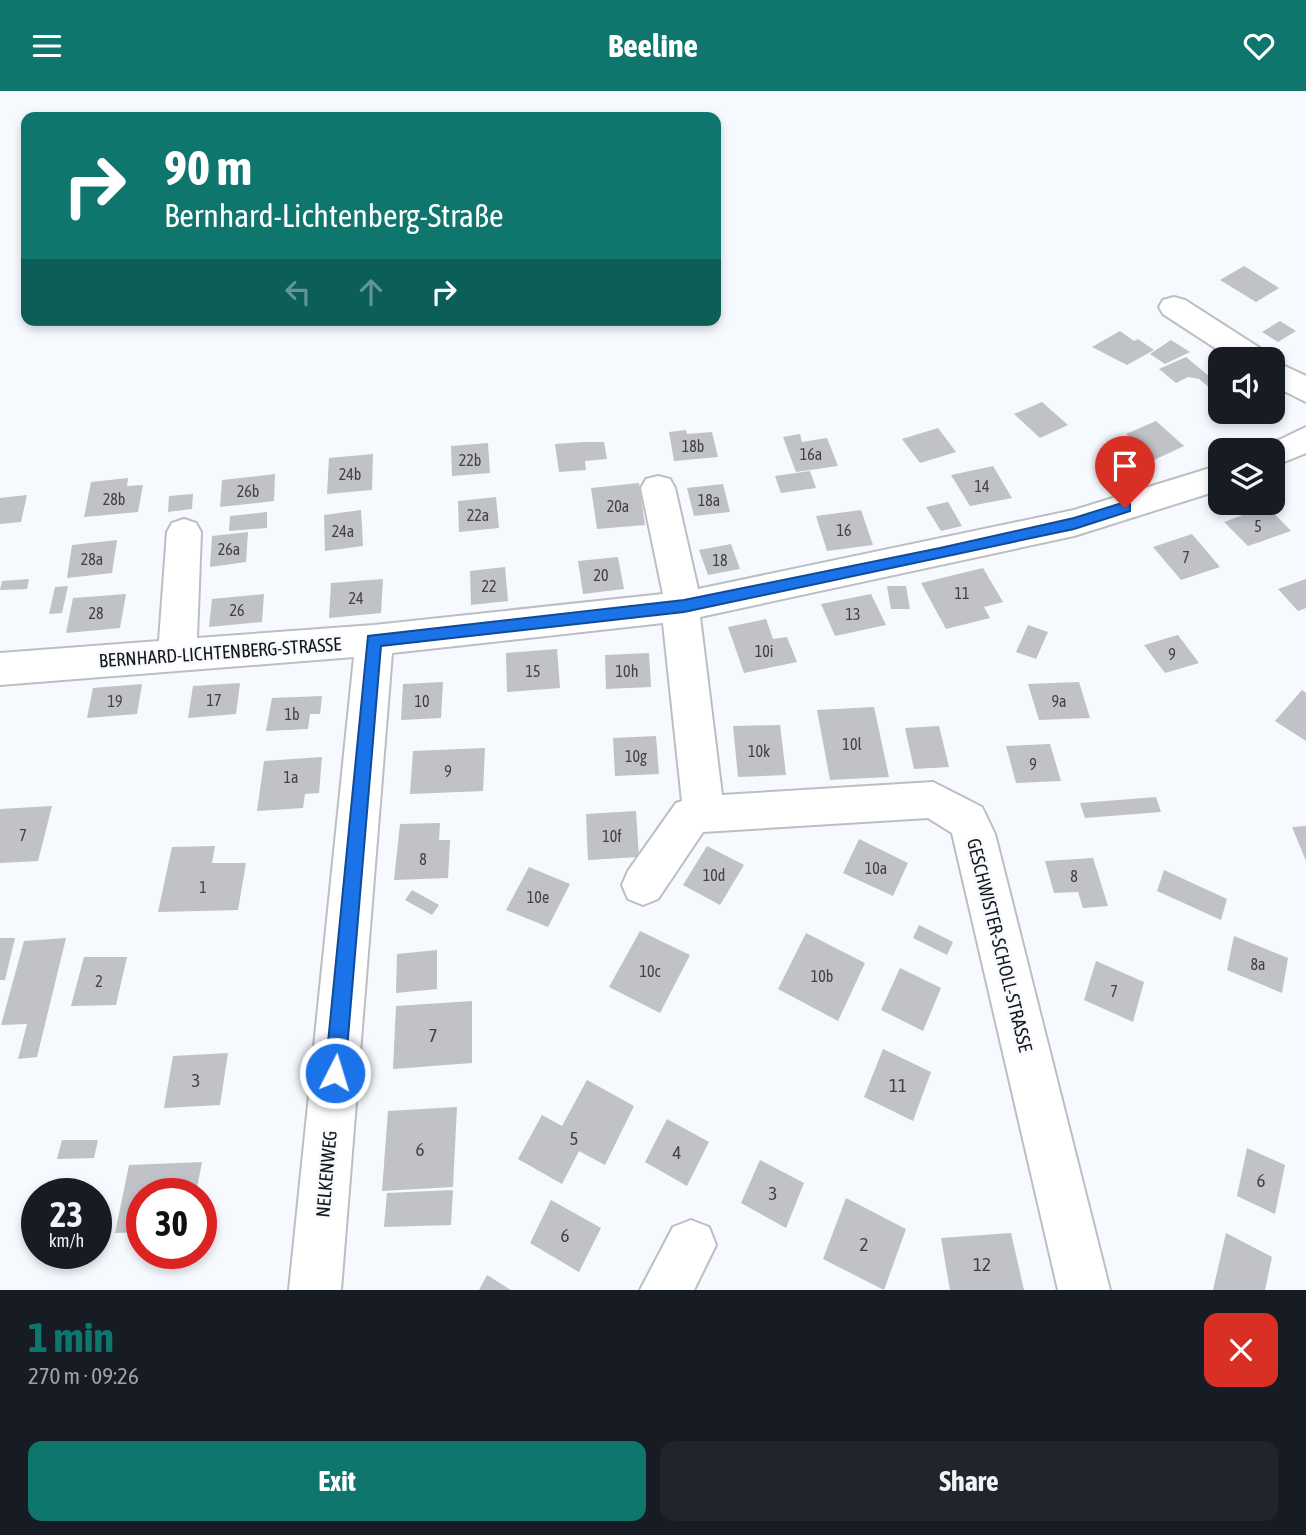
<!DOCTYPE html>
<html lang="en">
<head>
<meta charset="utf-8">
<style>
	:root { --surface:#171b24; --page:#20242c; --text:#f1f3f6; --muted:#9ea1a6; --accent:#0f766e }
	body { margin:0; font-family:"Asap Condensed",sans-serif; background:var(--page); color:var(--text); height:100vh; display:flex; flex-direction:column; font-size:26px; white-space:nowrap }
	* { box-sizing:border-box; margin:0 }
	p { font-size:23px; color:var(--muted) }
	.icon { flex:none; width:38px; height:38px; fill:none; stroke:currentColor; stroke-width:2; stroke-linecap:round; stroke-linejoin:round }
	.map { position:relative; height:1199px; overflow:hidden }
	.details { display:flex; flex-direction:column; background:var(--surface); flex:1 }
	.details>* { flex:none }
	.hud { position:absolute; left:21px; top:21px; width:700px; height:214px; border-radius:14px; box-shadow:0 4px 10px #0003; background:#0f766e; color:#fff; overflow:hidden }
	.fabs { position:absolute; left:1208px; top:256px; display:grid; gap:14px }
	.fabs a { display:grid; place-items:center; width:77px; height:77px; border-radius:14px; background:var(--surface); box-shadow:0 4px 10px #0003; font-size:35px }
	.speed { position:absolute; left:21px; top:1087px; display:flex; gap:14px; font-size:35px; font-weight:700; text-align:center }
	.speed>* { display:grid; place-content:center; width:91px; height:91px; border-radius:50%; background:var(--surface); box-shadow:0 4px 10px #0003; line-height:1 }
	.speed small { font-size:18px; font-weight:400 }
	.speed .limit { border:10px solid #d22; background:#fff; color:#111 }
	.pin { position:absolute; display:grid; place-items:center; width:60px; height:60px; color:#fff; margin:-72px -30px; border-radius:50% 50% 50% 0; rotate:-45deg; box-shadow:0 0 7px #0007 }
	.pin .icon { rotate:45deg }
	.me { position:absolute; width:77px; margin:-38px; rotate:5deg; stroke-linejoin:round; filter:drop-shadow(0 0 5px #0008) }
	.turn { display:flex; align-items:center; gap:24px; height:147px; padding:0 28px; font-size:32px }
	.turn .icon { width:91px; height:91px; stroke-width:2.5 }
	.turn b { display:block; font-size:49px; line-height:60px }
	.lanes { display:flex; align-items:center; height:66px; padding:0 28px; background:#0003; justify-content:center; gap:35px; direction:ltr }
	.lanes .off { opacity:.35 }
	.round { display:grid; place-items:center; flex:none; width:74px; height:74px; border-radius:14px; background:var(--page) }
	.summary { display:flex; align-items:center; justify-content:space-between; height:119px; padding:0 28px }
	h1 { font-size:42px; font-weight:700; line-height:52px; color:var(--accent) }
	.primary-button { display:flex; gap:14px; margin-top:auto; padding:14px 28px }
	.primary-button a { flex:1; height:80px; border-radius:14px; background:var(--accent); color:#fff; font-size:28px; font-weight:700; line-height:80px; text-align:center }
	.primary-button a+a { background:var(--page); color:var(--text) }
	header { display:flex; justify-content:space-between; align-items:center; height:91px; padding:0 28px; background:var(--accent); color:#fff; font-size:32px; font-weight:700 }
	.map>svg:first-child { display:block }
</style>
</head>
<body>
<header><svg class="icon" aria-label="menu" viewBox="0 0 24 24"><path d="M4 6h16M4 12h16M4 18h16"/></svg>Beeline<svg class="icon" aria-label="heart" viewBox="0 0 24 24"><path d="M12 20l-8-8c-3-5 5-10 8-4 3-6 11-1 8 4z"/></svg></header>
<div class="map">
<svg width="1306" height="1199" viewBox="0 0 1306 1199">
	<rect width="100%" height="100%" fill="#f6f9fe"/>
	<g fill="#c1c1c8">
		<path d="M 1244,175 L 1279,197 L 1256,211 L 1220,189 Z"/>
		<path d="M 1280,230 L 1296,240 L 1278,251 L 1262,241 Z"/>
		<path d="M 1120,240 L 1134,250 L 1138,248 L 1154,259 L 1127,274 L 1092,256 Z"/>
		<path d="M 1171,249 L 1190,261 L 1165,273 L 1150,263 Z"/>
		<path d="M 1186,266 L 1209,285 L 1213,283 L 1220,288 L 1220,305 L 1199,288 L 1188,286 L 1176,292 L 1159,278 Z"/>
		<path d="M 1042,311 L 1068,334 L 1040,347 L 1014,323 Z"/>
		<path d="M 1156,330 L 1184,355 L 1154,369 L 1126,343 Z"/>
		<path d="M 938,337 L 956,361 L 920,372 L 902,348 Z"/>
		<path d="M 686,339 L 687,343 L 712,341 L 718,366 L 674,370 L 669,341 Z"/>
		<path d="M 800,343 L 802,351 L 827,347 L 838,375 L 796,381 L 783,346 Z"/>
		<path d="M 583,351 L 604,351 L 607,368 L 585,370 L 586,379 L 559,381 L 555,353 Z"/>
		<path d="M 488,352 L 490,382 L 452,385 L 451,355 Z"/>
		<path d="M 373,363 L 372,399 L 327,403 L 329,367 Z"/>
		<path d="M 993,375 L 1012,407 L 970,415 L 951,384 Z"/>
		<path d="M 810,380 L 816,397 L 781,402 L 775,385 Z"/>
		<path d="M 275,383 L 274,410 L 220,416 L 222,389 Z"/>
		<path d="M 128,387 L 127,395 L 143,394 L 138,421 L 84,426 L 91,391 Z"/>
		<path d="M 639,392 L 645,434 L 597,438 L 591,397 Z"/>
		<path d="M 723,393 L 730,421 L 694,425 L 687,397 Z"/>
		<path d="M 193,403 L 192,418 L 168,421 L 169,405 Z"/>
		<path d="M 27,404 L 21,431 L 0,433 L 0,407 Z"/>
		<path d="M 496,406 L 499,437 L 459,441 L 458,410 Z"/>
		<path d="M 948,411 L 962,435 L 941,440 L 926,416 Z"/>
		<path d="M 1267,415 L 1291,440 L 1248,455 L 1224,431 Z"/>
		<path d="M 361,419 L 363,455 L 325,460 L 324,424 Z"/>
		<path d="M 861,419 L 873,454 L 827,460 L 816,425 Z"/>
		<path d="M 267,421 L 267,437 L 229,440 L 230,425 Z"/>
		<path d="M 248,441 L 246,471 L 210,476 L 212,445 Z"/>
		<path d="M 1192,443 L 1220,476 L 1181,489 L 1153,456 Z"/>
		<path d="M 117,449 L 112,482 L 67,487 L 72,454 Z"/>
		<path d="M 731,453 L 740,478 L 708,484 L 699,459 Z"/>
		<path d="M 618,466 L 624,498 L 583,503 L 578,470 Z"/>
		<path d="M 505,476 L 508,510 L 471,514 L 470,480 Z"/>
		<path d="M 983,477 L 1003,511 L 984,516 L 990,527 L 946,538 L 921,492 Z"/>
		<path d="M 29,488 L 27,498 L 0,499 L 2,490 Z"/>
		<path d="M 383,488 L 381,522 L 329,527 L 331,492 Z"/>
		<path d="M 1306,488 L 1306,517 L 1298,520 L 1278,498 Z"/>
		<path d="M 68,495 L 62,522 L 49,523 L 55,496 Z"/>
		<path d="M 887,495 L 906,495 L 910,518 L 891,518 Z"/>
		<path d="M 126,503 L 120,537 L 66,542 L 73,507 Z"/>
		<path d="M 264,503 L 262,531 L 209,536 L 212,508 Z"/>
		<path d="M 871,503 L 886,534 L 835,545 L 821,513 Z"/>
		<path d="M 766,528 L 773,548 L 787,546 L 797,571 L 744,582 L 728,536 Z"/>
		<path d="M 1028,534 L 1048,541 L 1036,568 L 1016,561 Z"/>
		<path d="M 1178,544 L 1199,572 L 1165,582 L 1144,554 Z"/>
		<path d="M 557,558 L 560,597 L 507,601 L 506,562 Z"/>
		<path d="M 649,562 L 651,596 L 606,598 L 605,564 Z"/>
		<path d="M 443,591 L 441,627 L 401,629 L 403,593 Z"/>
		<path d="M 1079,591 L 1090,627 L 1039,629 L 1028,593 Z"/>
		<path d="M 240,592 L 236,623 L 188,627 L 193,595 Z"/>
		<path d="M 142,593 L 137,623 L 87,627 L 93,597 Z"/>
		<path d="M 1302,599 L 1306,602 L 1306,650 L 1275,630 Z"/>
		<path d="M 322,605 L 320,623 L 310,623 L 308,638 L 266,640 L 272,607 Z"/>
		<path d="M 874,616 L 889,686 L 830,689 L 817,619 Z"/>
		<path d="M 780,634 L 786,684 L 738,686 L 733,635 Z"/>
		<path d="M 939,635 L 949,676 L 914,678 L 905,637 Z"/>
		<path d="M 656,645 L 659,683 L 615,685 L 613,647 Z"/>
		<path d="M 1050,653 L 1061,690 L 1016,692 L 1006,655 Z"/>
		<path d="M 485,657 L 483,700 L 410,703 L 413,660 Z"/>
		<path d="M 322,666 L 319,702 L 305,703 L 303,717 L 257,720 L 264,670 Z"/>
		<path d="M 1156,706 L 1161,721 L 1085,727 L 1080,712 Z"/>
		<path d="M 52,715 L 38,770 L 0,772 L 0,718 Z"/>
		<path d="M 636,720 L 639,766 L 588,769 L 586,723 Z"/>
		<path d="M 440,732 L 439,749 L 450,749 L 448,787 L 394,789 L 400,733 Z"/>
		<path d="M 1306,735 L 1306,770 L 1292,736 Z"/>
		<path d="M 859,748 L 908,772 L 893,805 L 843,782 Z"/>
		<path d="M 215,755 L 212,772 L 246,772 L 238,819 L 158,821 L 172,756 Z"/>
		<path d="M 707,755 L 744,774 L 720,814 L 683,794 Z"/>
		<path d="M 1093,767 L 1108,815 L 1083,817 L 1078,801 L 1054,802 L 1045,770 Z"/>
		<path d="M 529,776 L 570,793 L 548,836 L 506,819 Z"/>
		<path d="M 1164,779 L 1227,808 L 1221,829 L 1157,800 Z"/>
		<path d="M 412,799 L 439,814 L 432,824 L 405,809 Z"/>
		<path d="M 919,834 L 953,851 L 947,864 L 913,847 Z"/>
		<path d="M 640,840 L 690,864 L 660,922 L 609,896 Z"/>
		<path d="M 806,842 L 865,872 L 838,930 L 778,898 Z"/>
		<path d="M 1234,845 L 1288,867 L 1282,902 L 1227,879 Z"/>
		<path d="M 0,847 L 15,847 L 5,889 L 0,889 Z"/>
		<path d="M 66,847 L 37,966 L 18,968 L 27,933 L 1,934 L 24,850 Z"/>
		<path d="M 437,859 L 437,898 L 396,902 L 397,863 Z"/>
		<path d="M 84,866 L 127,866 L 116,914 L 71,915 Z"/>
		<path d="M 1096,870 L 1144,891 L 1133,931 L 1084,909 Z"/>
		<path d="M 900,877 L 941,897 L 923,940 L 881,919 Z"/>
		<path d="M 472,910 L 472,972 L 393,978 L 396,915 Z"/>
		<path d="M 883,958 L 931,981 L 913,1030 L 864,1006 Z"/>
		<path d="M 228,962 L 220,1014 L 164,1017 L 173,965 Z"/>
		<path d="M 587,989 L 634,1015 L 605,1074 L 579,1060 L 562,1093 L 518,1068 L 542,1024 L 562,1035 Z"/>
		<path d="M 457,1016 L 453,1096 L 382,1100 L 388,1020 Z"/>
		<path d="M 667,1028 L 709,1051 L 687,1095 L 645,1071 Z"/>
		<path d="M 62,1049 L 98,1049 L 94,1067 L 57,1068 Z"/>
		<path d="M 1247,1057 L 1285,1074 L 1275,1123 L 1237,1105 Z"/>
		<path d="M 760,1069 L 804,1092 L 786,1137 L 741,1112 Z"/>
		<path d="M 202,1071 L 196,1102 L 142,1102 L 142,1141 L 115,1142 L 129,1074 Z"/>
		<path d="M 453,1099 L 451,1134 L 384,1136 L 387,1102 Z"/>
		<path d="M 846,1107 L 906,1138 L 884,1199 L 823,1168 Z"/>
		<path d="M 551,1109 L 601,1137 L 579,1181 L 530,1152 Z"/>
		<path d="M 1011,1142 L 1024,1199 L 950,1199 L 941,1147 Z"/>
		<path d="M 1226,1142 L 1272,1166 L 1265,1199 L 1213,1199 Z"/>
		<path d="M 487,1184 L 511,1199 L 479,1199 Z"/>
	</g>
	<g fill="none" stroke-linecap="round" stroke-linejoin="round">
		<g stroke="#bcbec4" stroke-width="4">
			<g id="minor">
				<path d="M 1174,206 L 1185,209 L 1266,261 L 1270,268 L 1232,268 L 1163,223 L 1159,216 L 1163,209 Z"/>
				<path d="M 1272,269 L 1306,285 L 1306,311 L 1272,294 Z"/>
				<path d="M 1306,336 L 1306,362 L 1272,376 L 1272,359 L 1258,359 Z"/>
				<path d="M 1220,374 L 1220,399 L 1074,445 L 700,526 L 722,704 L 933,691 L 982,716 L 995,743 L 1110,1199 L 1058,1199 L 952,742 L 928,727 L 703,741 L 658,808 L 643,814 L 628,808 L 622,794 L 628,780 L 676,712 L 682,710 L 663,532 L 392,562 L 341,1199 L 289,1199 L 354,566 L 0,594 L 0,562 L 159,550 L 167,441 L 172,432 L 184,428 L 196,432 L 201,441 L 197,547 L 374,534 L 663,503 L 641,397 L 646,388 L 658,385 L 670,388 L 675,397 L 698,498 L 1074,419 Z"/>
				<path d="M 691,1129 L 709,1136 L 716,1154 L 694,1199 L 640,1199 L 673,1136 Z"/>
			</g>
		</g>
		<use href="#minor" fill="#fff" fill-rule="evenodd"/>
	</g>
	<path fill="#1a73e8" stroke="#114b97" stroke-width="2" d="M 1125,411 L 1130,413 L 1130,420 L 1074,438 L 684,521 L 381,555 L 345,982 L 342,989 L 335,992 L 328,989 L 325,982 L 368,545 L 684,509 L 940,457 L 1074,427 Z"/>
	<g text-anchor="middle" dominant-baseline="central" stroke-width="5" stroke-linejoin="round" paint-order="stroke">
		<g font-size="16" fill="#424246">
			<text x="693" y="355">18b</text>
			<text x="811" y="363">16a</text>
			<text x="470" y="369">22b</text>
			<text x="350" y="383">24b</text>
			<text x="982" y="395">14</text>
			<text x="248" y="400">26b</text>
			<text x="114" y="408">28b</text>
			<text x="709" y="409">18a</text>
			<text x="618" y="415">20a</text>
			<text x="478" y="424">22a</text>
			<text x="1258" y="435">5</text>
			<text x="844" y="439">16</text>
			<text x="343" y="440">24a</text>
			<text x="229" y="458">26a</text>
			<text x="1186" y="466">7</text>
			<text x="92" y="468">28a</text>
			<text x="720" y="469">18</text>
			<text x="601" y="484">20</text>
			<text x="489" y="495">22</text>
			<text x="962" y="502">11</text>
			<text x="356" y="507">24</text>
			<text x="237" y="519">26</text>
			<text x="96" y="522">28</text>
			<text x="853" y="523">13</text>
			<text x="764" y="560">10i</text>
			<text x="1172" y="563">9</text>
			<text x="533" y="580">15</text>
			<text x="627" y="580">10h</text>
			<text x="214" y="609">17</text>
			<text x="115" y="610">19</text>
			<text x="422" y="610">10</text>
			<text x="1059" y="610">9a</text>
			<text x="292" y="623">1b</text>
			<text x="852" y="653">10l</text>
			<text x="759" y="660">10k</text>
			<text x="636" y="665">10g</text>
			<text x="1033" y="673">9</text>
			<text x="448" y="680">9</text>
			<text x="291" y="686">1a</text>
			<text x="23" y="744">7</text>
			<text x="612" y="745">10f</text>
			<text x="423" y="768">8</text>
			<text x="876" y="777">10a</text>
			<text x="714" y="784">10d</text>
			<text x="1074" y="785">8</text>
			<text x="203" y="796">1</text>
			<text x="538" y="806">10e</text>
			<text x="1258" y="873">8a</text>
			<text x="650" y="880">10c</text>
			<text x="822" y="885">10b</text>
			<text x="99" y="890">2</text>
			<text x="1114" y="900">7</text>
		</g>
		<g font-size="19" fill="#17181a" stroke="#f6f9fe">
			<text transform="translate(220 561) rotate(-4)">BERNHARD-LICHTENBERG-STRASSE</text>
			<text transform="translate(1000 854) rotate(76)">GESCHWISTER-SCHOLL-STRASSE</text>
			<text transform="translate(326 1083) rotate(-85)">NELKENWEG</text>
		</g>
		<g font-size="19" fill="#424246">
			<text x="433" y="944">7</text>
			<text x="196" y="989">3</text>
			<text x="898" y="994">11</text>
			<text x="574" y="1047">5</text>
			<text x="420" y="1058">6</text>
			<text x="677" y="1061">4</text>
			<text x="1261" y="1089">6</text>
			<text x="773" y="1102">3</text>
			<text x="565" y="1144">6</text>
			<text x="864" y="1153">2</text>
			<text x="982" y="1173">12</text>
		</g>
	</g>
</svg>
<div class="fabs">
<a><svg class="icon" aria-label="sound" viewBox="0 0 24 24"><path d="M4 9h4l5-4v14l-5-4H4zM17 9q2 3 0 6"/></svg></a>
<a><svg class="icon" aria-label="layers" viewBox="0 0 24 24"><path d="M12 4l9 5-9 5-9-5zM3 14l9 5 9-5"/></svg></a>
</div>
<div class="speed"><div>23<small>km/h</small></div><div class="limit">30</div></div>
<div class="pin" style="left:1125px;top:417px;background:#d93025"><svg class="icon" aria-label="arrive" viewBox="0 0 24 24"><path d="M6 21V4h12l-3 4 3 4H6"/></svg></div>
<svg class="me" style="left:335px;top:982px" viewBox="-20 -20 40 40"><circle r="17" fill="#1a73e8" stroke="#fff" stroke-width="3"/><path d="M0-11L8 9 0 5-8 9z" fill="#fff"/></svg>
<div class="hud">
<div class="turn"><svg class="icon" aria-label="right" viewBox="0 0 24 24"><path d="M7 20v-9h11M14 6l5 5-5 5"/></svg><div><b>90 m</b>Bernhard-Lichtenberg-Straße</div></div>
<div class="lanes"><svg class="icon off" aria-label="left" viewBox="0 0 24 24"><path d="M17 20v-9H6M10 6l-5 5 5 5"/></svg><svg class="icon off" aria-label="ahead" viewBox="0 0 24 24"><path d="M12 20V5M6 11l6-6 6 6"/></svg><svg class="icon" aria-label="right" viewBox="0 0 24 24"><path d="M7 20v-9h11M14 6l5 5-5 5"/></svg></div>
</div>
</div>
<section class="details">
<div class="summary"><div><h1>1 min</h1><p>270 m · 09:26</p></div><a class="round" style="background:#d93025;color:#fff"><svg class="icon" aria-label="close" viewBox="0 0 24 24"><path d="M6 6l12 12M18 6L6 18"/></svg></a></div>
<div class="primary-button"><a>Exit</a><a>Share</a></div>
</section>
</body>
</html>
